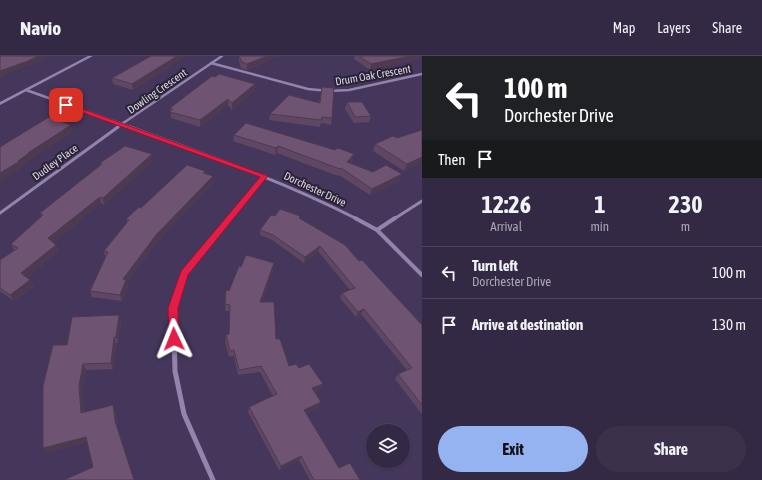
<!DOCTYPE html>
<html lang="en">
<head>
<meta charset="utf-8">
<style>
	:root { --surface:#342944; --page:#3c314b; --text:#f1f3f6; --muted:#a9a6b2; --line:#4e455d; --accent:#95b2f1 }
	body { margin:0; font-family:"Asap Condensed",sans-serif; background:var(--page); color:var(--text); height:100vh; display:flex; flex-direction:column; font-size:15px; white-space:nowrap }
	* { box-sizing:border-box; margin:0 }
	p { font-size:13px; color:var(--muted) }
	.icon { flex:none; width:22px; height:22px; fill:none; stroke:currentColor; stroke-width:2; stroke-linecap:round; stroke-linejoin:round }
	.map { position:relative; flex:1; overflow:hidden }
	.side { display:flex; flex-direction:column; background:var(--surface); width:340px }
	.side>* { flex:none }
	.hud { background:#202124; color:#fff; overflow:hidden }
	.controls { position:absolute; left:366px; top:368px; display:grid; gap:8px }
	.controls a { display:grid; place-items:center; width:44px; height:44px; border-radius:50%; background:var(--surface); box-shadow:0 1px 3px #0004,0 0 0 1px var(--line); font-size:20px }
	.pin { position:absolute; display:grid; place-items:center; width:34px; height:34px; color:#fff; margin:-17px; border-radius:8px; box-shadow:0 2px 6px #0006 }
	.me { position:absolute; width:44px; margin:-22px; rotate:358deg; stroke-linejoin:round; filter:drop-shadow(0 0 3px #0008) }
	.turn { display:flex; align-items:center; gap:14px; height:84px; padding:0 16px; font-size:18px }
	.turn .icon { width:52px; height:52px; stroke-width:2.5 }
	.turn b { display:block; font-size:28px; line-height:34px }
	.then { display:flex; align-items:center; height:38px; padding:0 16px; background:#0003; gap:8px; font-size:15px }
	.eta { display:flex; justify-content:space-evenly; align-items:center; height:68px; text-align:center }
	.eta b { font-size:24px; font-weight:700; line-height:28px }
	.primary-button { display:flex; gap:8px; margin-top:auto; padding:8px 16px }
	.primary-button a { flex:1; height:46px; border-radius:24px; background:var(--accent); color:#111; font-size:16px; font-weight:700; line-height:46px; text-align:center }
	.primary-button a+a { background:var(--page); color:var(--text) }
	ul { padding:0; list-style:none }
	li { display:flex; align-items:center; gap:12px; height:52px; padding:0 16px; border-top:1px solid var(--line) }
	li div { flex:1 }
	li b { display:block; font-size:15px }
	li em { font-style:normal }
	header { display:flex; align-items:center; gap:24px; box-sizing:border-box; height:56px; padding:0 20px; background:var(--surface); border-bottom:1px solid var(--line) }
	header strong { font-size:19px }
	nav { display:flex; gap:22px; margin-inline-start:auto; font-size:14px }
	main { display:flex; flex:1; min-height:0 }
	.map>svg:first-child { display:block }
</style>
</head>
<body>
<header>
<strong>Navio</strong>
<nav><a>Map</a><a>Layers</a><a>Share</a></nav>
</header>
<main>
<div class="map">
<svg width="422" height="424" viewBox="0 0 422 424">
	<rect width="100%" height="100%" fill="#45375b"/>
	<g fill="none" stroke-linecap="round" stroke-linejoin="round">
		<g stroke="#9383ad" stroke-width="2.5">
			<path d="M 211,7 L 308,33 L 329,35 L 349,34 L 422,18"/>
			<path d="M 26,34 L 133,72"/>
			<path d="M 116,72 L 222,0"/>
		</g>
		<g stroke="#9383ad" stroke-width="3">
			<path d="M 130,71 C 208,99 283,125 357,163"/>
			<path d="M 0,157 L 118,71"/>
			<path d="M 229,163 L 265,120"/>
			<path d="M 394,163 L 422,145"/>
		</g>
		<g stroke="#9383ad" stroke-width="4">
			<path d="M 355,162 L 377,174 L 422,219"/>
			<path d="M 377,174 L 395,162"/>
			<path d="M 174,279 L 173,252 L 184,218 L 230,162"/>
		</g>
		<path stroke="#9383ad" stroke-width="5" d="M 174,278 L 175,315 L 184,358 L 213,424"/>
		<path fill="#9383ad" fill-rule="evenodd" d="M 88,0 L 93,0 L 0,49 L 0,46 Z"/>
	</g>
	<g fill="#5f4763">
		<path d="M 151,0 L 186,0 L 133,34 L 113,28 L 112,22 Z"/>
		<path d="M 239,0 L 280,0 L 247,14 L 241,12 L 239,6 Z"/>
		<path d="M 355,0 L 422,0 L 370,14 L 354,3 Z"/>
		<path d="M 322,31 L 332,62 L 331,69 L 321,67 L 320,71 L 269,64 L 270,58 L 319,47 Z"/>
		<path d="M 255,34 L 232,54 L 228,49 L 200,71 L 171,62 L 170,52 Z"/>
		<path d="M 347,46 L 371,60 L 369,66 L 354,67 L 345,53 Z"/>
		<path d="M 422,74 L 422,106 L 404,115 L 373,95 L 375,88 L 397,82 Z"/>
		<path d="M 234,79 L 335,94 L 354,98 L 352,105 L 350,107 L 373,116 L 402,118 L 399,125 L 370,139 L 339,119 L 338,120 L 277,97 L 275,99 L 233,85 Z"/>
		<path d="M 152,98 L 152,105 L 104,149 L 101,147 L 53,187 L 56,189 L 58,195 L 27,222 L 30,224 L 34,230 L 14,245 L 0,235 L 0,204 L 14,194 L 11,188 L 42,160 L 40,157 L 100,110 L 100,107 Z"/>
		<path d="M 205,115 L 205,117 L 213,120 L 213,127 L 157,186 L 127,226 L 128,231 L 122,245 L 92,241 L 90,235 L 105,201 L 104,195 L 127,166 L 126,163 Z"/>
		<path d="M 275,160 L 300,160 L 300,163 L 359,205 L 422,269 L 422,358 L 395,323 L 398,318 L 407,314 L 361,258 L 356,261 L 340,242 L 342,237 L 350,234 L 318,195 L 304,207 L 272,184 L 260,179 L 260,174 Z"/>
		<path d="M 241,211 L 273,214 L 262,246 L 276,283 L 289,310 L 299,312 L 323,328 L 320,333 L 315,336 L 319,351 L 306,357 L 339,412 L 360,424 L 310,424 L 299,404 L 279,414 L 248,356 L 249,351 L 273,340 L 260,316 L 238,319 L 234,300 L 229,301 L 225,285 L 226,279 L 229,278 L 229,255 L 225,255 L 226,234 L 229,235 Z"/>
		<path d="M 119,259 L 121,265 L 118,287 L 116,287 L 113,313 L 86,314 L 82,335 L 84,357 L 115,354 L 117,370 L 93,411 L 87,386 L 47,397 L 43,392 L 67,289 Z"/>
	</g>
	<g fill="#4e3a50">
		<path d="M 38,0 L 50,0 L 29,10 L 8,18 L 0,22 L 0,15 Z"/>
		<path d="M 177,0 L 186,0 L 133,34 L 132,28 Z"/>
		<path d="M 267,0 L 280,0 L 247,14 L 247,8 Z"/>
		<path d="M 410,0 L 422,0 L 422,3 L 370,14 L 371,8 Z"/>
		<path d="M 255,28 L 255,34 L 232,54 L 232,47 Z"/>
		<path d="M 228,43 L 228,49 L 200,71 L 200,64 Z"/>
		<path d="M 71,69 L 73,76 L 31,103 L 32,104 L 22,110 L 22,112 L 0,126 L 0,117 L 28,97 Z"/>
		<path d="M 278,90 L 277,97 L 275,99 L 276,92 Z"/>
		<path d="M 152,98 L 152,105 L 104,149 L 103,142 Z"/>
		<path d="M 354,98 L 352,105 L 345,112 L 347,106 Z"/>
		<path d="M 422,101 L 422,106 L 404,115 L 407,108 Z"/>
		<path d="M 402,118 L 399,125 L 370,139 L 372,133 Z"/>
		<path d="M 213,120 L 213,127 L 157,186 L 127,226 L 128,231 L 122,245 L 120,239 L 123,223 L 156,179 Z"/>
		<path d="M 100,141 L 101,147 L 51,189 L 48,182 Z"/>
		<path d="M 56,189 L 58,195 L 25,224 L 21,217 Z"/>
		<path d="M 320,190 L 318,195 L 304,207 L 305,201 Z"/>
		<path d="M 274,207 L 273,214 L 260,252 L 260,246 Z"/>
		<path d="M 30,224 L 34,230 L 14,245 L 10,239 Z"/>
		<path d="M 364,253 L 361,258 L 356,261 L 358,256 Z"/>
		<path d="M 119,259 L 121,265 L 118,287 L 116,281 Z"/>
		<path d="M 114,281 L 116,287 L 113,313 L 111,307 Z"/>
		<path d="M 83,308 L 86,314 L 82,335 L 84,362 L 81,357 L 79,330 Z"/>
		<path d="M 323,328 L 320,333 L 310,337 L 312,332 Z"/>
		<path d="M 321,346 L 319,351 L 302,359 L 304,354 Z"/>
		<path d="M 113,349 L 115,354 L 117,370 L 135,424 L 134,424 L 115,365 Z"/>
		<path d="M 86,381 L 89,386 L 47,397 L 43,392 Z"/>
		<path d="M 301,400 L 299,404 L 279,414 L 281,410 Z"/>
	</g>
	<g fill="#6f5373" stroke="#4e3a50">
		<path d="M 0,0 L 38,0 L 28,5 L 0,15 Z"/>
		<path d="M 151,0 L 177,0 L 132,28 L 112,22 Z"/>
		<path d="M 239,0 L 267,0 L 247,8 L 242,6 Z"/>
		<path d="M 359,0 L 410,0 L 371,8 Z"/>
		<path d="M 219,18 L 255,28 L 232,47 L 228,43 L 200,64 L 170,56 L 173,53 L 170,52 L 212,20 L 215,21 Z"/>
		<path d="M 322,31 L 334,32 L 332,62 L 322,61 L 321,64 L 270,58 L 289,39 L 320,47 Z"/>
		<path d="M 347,46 L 362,46 L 371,60 L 355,61 Z"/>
		<path d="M 49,61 L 71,69 L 28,97 L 29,97 L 18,105 L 20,105 L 0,117 L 0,91 Z"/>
		<path d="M 246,67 L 335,94 L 338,92 L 354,98 L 347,106 L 373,116 L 386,109 L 402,118 L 372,133 L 341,112 L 340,113 L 278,90 L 276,92 L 234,79 Z"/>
		<path d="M 422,74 L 422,101 L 407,108 L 375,88 L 393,80 L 397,82 Z"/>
		<path d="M 125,90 L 152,98 L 103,142 L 100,141 L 48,182 L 56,189 L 21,217 L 30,224 L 10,239 L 0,232 L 0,204 L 18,192 L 11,188 L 43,159 L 40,157 L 102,108 L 100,107 Z"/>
		<path d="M 187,109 L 205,115 L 203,117 L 213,120 L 156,179 L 123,223 L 126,224 L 120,239 L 90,235 L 108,196 L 104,195 L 129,164 L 126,163 L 139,151 L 141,152 Z"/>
		<path d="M 280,153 L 300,160 L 299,162 L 345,189 L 359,205 L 362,204 L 422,269 L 422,349 L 398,318 L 412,312 L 364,253 L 358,256 L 342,237 L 355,232 L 320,190 L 305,201 L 273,179 L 260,174 L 271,159 L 275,160 Z"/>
		<path d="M 246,199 L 274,207 L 260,246 L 274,246 L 276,283 L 280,283 L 289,310 L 296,308 L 299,312 L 309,308 L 323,328 L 312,332 L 321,346 L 304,354 L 339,412 L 350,407 L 360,424 L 314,424 L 301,400 L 281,410 L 249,351 L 277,338 L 261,310 L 239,314 L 234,294 L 230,295 L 226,279 L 229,278 L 230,249 L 225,248 L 226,234 L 229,235 L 239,210 L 241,211 Z"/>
		<path d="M 119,259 L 116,281 L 114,281 L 111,307 L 83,308 L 79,330 L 81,357 L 113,349 L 115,365 L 134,424 L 64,424 L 93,411 L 86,381 L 43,392 L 43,330 L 53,289 L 67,289 L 72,261 Z"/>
	</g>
	<path fill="#e11d48" stroke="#92132f" d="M 66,47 L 268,120 L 188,219 L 178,252 L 179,283 L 178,287 L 174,288 L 170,287 L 169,283 L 168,252 L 181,215 L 260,121 L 64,50 L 64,48 Z"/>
	<g text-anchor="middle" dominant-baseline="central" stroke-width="4" stroke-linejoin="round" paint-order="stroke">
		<g font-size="11" fill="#ded7ed" stroke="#292333">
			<text transform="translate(373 19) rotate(-10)">Drum Oak Crescent</text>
			<text transform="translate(157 35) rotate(-35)">Dowling Crescent</text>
			<text transform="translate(55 106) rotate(-36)">Dudley Place</text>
			<text transform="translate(315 133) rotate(25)">Dorchester Drive</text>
		</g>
	</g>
</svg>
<div class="controls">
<a><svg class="icon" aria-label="layers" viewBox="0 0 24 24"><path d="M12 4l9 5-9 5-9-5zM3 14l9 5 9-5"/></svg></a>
</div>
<div class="pin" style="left:66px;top:49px;background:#d93025"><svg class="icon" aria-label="arrive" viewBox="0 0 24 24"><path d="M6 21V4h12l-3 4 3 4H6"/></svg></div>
<svg class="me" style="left:174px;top:283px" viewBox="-20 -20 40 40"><path d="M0-17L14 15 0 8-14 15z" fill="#e11d48" stroke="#fff" stroke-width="4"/></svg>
</div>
<section class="side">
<div class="hud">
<div class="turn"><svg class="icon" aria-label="left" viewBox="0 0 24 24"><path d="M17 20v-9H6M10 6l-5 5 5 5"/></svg><div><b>100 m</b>Dorchester Drive</div></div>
<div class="then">Then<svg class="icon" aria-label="arrive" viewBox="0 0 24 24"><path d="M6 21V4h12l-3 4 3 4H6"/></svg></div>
</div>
<div class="eta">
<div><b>12:26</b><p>Arrival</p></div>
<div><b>1</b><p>min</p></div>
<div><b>230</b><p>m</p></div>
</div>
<ul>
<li><svg class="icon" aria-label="left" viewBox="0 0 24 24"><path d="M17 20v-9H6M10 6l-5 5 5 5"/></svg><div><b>Turn left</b><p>Dorchester Drive</p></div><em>100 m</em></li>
<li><svg class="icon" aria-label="arrive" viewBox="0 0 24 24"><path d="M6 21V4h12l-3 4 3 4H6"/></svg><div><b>Arrive at destination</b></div><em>130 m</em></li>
</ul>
<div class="primary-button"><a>Exit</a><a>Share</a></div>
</section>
</main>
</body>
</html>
